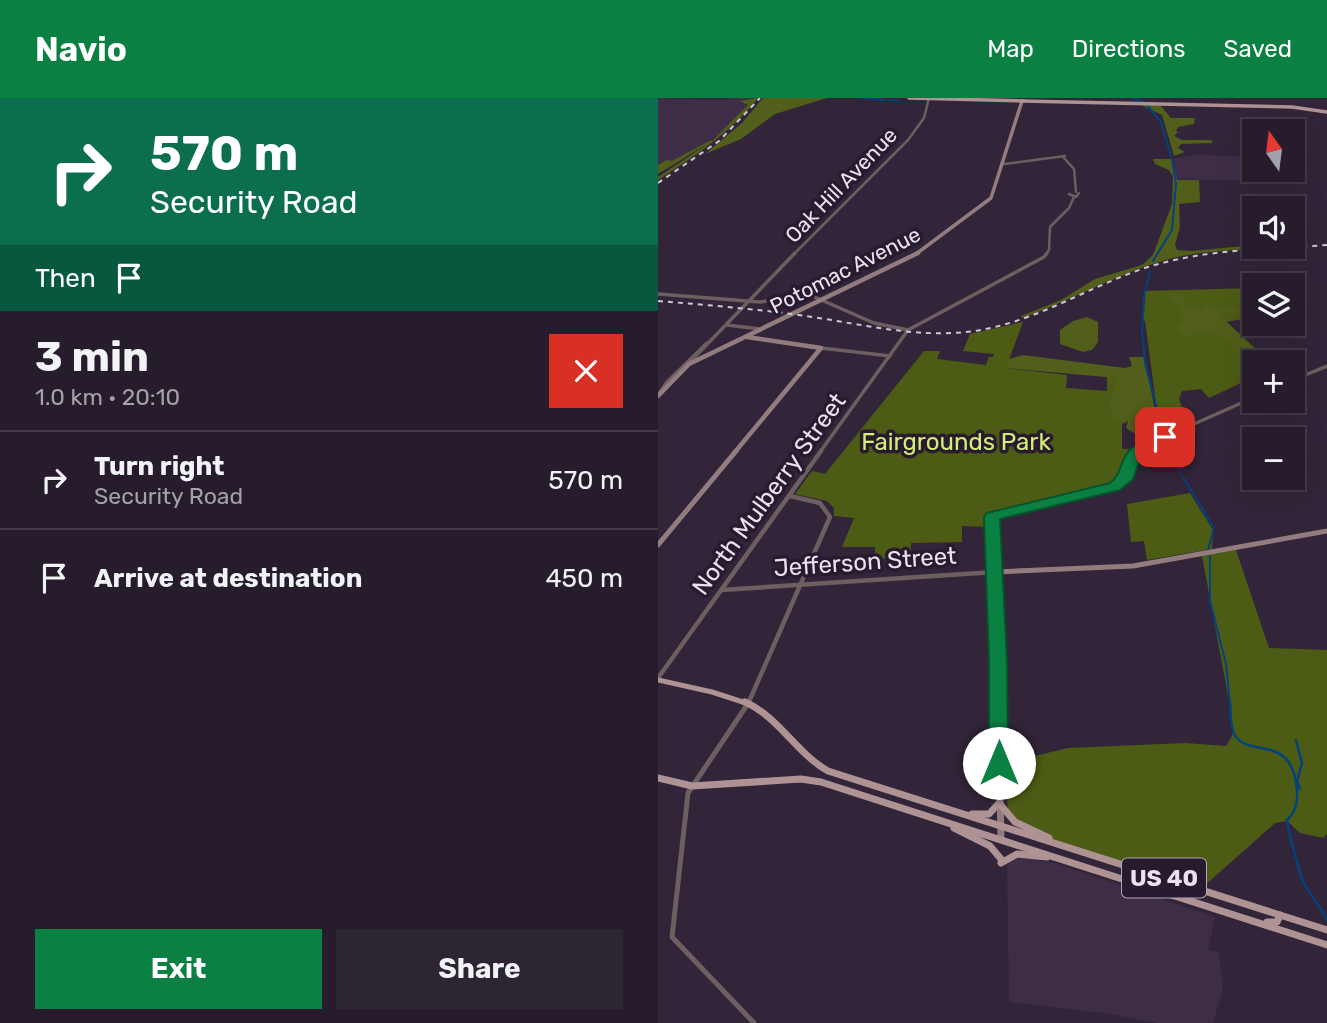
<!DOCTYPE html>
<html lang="en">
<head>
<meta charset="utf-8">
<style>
	:root { --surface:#261c2b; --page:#2e2533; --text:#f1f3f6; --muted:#a4a1a9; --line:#423a47; --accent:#0b8043 }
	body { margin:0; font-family:Rubik,sans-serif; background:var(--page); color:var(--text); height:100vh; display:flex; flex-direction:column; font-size:26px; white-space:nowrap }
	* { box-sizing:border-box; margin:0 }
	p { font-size:23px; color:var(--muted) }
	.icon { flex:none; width:38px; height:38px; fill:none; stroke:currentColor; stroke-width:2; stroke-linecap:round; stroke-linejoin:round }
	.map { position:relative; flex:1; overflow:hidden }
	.side { display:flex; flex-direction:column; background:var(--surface); width:658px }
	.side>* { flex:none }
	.top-card { background:#0b6e4f; color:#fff; overflow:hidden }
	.needle { width:46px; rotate:346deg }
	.buttons { position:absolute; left:584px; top:21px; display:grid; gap:14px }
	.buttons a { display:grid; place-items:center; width:63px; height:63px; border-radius:0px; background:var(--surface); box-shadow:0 7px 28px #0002,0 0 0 2px var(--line); font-size:35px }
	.pin { position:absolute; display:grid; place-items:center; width:60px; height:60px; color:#fff; margin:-30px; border-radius:14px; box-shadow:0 4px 10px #0006 }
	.me { position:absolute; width:77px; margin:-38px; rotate:0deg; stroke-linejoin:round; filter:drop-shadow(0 0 5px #0008) }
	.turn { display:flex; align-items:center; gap:24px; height:147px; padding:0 35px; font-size:32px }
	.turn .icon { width:91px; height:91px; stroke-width:2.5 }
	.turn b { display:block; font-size:49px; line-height:60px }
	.then { display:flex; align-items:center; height:66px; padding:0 35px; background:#0003; gap:14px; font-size:26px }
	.round { display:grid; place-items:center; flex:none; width:74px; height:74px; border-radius:0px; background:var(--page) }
	.overview { display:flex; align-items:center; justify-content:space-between; height:119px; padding:0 35px }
	h1 { font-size:42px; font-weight:700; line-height:52px }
	.button { display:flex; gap:14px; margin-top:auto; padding:14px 35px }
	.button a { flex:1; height:80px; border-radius:0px; background:var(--accent); color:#fff; font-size:28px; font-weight:700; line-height:80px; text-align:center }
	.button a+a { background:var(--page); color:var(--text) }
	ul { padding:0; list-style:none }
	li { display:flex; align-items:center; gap:21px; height:98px; padding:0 35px; border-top:2px solid var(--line) }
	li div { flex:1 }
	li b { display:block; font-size:26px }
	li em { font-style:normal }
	header { display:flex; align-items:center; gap:42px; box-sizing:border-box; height:98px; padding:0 35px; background:var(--accent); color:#fff }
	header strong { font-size:33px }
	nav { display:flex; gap:38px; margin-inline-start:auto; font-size:24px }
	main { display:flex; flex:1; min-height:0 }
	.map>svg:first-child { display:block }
</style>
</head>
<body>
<header>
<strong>Navio</strong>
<nav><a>Map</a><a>Directions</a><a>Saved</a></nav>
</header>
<main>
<section class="side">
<div class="top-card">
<div class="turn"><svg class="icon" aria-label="right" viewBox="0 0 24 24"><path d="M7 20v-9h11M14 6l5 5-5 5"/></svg><div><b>570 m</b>Security Road</div></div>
<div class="then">Then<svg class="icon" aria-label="arrive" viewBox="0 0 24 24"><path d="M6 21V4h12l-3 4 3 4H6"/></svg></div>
</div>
<div class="overview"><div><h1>3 min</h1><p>1.0 km · 20:10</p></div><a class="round" style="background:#d93025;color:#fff"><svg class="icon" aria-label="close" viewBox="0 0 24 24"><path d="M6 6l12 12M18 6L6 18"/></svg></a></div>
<ul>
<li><svg class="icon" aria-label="right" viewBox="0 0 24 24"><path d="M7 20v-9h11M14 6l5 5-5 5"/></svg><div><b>Turn right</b><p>Security Road</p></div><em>570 m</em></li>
<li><svg class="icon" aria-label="arrive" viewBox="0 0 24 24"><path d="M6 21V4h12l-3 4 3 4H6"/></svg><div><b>Arrive at destination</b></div><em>450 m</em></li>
</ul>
<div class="button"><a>Exit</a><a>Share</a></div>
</section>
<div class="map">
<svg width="669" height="925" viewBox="0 0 669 925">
	<rect width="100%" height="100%" fill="#322539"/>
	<g fill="#3e2d47">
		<path d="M 0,0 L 68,2 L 70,0 L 98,0 L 66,33 L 0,76 Z"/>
		<path d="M 538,57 L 597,58 L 597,72 L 601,72 L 603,83 L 517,81 L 514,61 Z"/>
		<path d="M 363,759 L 397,765 L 557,819 L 550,852 L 561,854 L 565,890 L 555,925 L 500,925 L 446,915 L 351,904 L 349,765 L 353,761 Z"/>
	</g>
	<g fill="#4d5c14">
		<path d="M 597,190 L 597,219 L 568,224 L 609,264 L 597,264 L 597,287 L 589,282 L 551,300 L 543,291 L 524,293 L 521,301 L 530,326 L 519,331 L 505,322 L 498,305 L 487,223 L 484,223 L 486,193 Z"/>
		<path d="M 365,224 L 348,270 L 409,277 L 408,290 L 449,293 L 449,274 L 477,276 L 469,324 L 464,326 L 464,351 L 471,351 C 466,379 466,383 438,391 L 331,416 L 331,429 L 304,428 L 304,444 L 253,445 L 252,460 L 217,461 L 217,449 L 184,449 L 196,420 L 176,418 L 176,410 L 169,403 L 137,396 L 154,373 L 167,376 L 266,253 L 282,253 L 279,261 L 328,267 L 331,259 L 335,259 L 336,256 L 305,253 L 312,236 Z"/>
		<path d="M 532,395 L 555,432 L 554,451 L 489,462 L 486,443 L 473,444 L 469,406 Z"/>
		<path d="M 578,452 L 611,550 L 669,552 L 669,736 L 665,740 L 642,735 L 629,723 L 617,725 L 545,789 C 490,781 393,751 350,716 L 347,665 L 410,650 L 527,645 L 568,648 L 574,638 L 574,619 L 544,458 Z"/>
	</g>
	<g fill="#515f1a">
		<path d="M 100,0 C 72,35 37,58 0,82 L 0,79 L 54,43 L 0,76 L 0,67 L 9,62 L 14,63 L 53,42 L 54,43 L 90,7 L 82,3 Z"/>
		<path d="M 105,0 L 169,0 L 117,16 L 83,41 L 47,56 L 84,25 Z"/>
		<path d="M 483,7 L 502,7 L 513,20 L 537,20 L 536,26 L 520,29 L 518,33 L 520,34 L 516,38 L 524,42 L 553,42 L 555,45 L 523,46 L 520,50 L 527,54 L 516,58 L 504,17 Z"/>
		<path d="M 495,61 L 514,61 L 519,82 L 541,82 L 542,104 L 521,106 L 522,129 L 517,147 L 519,152 L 533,153 L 597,147 L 601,150 C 573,153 543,153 515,160 C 463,174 416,201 365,220 L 363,218 L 403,202 L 437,181 L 484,167 L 495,157 L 514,106 L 515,78 L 511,72 L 497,66 Z"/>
		<path d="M 508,195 L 524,197 L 529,210 L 547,211 L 544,206 L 547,204 L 551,211 L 591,209 L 578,201 L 597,203 L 596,215 L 559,215 L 612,264 C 598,264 589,254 574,252 L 573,249 L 577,244 C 563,234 542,235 525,238 L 518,228 L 527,221 Z"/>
		<path d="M 429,219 L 440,224 L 440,244 L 434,252 L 425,254 L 402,246 L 402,232 L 415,223 Z"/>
		<path d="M 365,257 L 467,270 L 474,268 L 471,259 L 487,259 L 497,314 L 490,320 L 498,336 L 496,339 L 485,341 L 468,330 L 470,323 L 455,322 L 452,307 L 459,280 L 348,270 L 351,261 Z"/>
	</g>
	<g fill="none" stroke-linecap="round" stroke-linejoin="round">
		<g stroke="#03427f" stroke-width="2">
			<path d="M 203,0 L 227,2"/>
			<path d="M 475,0 L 484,4"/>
			<path d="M 232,2 L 239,2"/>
			<path d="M 489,7 L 503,24 L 513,58"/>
			<path d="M 495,163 L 514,132 L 518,86 L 514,61"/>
			<path d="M 488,190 L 492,173"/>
			<path d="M 487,192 L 484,231 L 487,265 L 500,315 L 516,332"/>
			<path d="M 519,336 L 522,375"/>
			<path d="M 525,379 L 556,430 L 550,452"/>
			<path d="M 552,458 L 552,503 L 568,566 L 572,606"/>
		</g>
		<g stroke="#03427f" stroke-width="2.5">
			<path d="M 572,604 C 573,613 572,628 576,636 C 590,662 634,633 639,692 C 640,704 638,714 629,722 C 629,729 642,776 645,783 C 651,797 663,808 669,822"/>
			<path d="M 638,642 L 644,665 L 639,683 L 642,691"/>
		</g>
		<g stroke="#6d5f60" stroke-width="2.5">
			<path d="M 406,60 L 416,71 L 418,94"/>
			<path d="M 346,66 L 407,58"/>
			<path d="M 411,96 L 418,99 L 421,95"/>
			<path d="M 136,156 L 250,42 L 266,20 L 271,0"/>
			<path d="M 388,156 L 391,152 L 392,129 L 411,110 L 416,99"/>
		</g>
		<g stroke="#6d5f60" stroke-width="3.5">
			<path d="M 0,196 L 102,204 L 152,197 L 216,225 L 250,232"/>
			<path d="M 69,227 L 102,231"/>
			<path d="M 163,250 L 232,258"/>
			<path d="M 32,264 L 137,155"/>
			<path d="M 635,282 L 669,268"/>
			<path d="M 0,297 L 9,284 L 49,245"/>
			<path d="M 162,354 L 250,232 L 386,159 L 389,155"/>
			<path d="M 478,354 L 484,349 L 597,299"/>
		</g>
		<g stroke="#6d5f60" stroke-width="4.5">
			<path d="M 64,492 L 337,474 L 334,419 L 457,388 L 466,380 L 480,353"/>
			<path d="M 0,580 L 163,353"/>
			<path d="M 90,606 L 172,419 L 162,405 L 132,398"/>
		</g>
		<path stroke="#6d5f60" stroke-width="5" d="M 91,604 L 30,695 L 14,839 L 96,925"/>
		<path stroke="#937c7e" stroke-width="3.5" d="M 258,156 L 333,100 L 364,3"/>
		<g stroke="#937c7e" stroke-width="4.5">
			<path d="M 0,298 L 31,266 L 260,155"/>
			<path d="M 77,354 L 163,250 L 89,239"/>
		</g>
		<g stroke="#937c7e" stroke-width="5">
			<path d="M 0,447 L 78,353"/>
			<path d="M 340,606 L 337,474 L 475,468 L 669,433"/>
		</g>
		<path stroke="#937c7e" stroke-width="7" d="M 340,604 L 343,741"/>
		<g stroke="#af9394" stroke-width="3.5">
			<path d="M 251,0 L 366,3"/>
			<path d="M 364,3 L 634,9 L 669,14"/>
		</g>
		<path stroke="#af9394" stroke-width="5" d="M 0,582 L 54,594 L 91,606"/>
		<g stroke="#af9394" stroke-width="7">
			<path d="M 87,604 C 121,619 138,655 170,673 L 669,832"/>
			<path d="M 0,680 L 34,688 L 143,681 L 163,684 L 669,847"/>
			<path d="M 314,716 L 331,716 L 341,705 L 357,724 L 391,740"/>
			<path d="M 296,730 L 332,748 L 343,761"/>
			<path d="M 343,765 L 359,756 L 389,759"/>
			<path d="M 609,824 L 619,824 L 622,817"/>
		</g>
		<g stroke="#cfc6d5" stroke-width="2" stroke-dasharray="5 5" stroke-linecap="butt">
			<path d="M 0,85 L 61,43 L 102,0"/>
			<path d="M 0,203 C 49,207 99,211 148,218 C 204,226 260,241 316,233 C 379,224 431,188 490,169 C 548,151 610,151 669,147"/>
		</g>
	</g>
	<path fill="#0b8043" stroke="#07532c" stroke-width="2" d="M 507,335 L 512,336 L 512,342 L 484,355 L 475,381 L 462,392 L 342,421 L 349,563 L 350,665 L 347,671 L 341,673 L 334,671 L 331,665 L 331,563 L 326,419 L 329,415 L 452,385 C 463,377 461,368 468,357 C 475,345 494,338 507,335 Z"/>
	<g text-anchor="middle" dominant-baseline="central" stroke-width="7" stroke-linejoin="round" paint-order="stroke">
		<g font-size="21" fill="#ebe2f0" stroke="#281b2f">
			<text transform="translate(183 87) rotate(-46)">Oak Hill Avenue</text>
			<text transform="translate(187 172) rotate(-27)">Potomac Avenue</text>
		</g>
		<rect fill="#281b2f" stroke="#b0a6b6" stroke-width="2" x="464" y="760.5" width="84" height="39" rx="5"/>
		<g font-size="23" font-weight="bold" fill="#ebe2f0">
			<text x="506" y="780">US 40</text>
		</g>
		<g font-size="24" fill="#d2ee77" stroke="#281b2f">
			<text x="298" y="344">Fairgrounds Park</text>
		</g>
		<g font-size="24" fill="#ebe2f0" stroke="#281b2f">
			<text transform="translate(111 396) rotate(-54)">North Mulberry Street</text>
			<text transform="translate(207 464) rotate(-4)">Jefferson Street</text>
		</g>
	</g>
</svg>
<div class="buttons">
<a><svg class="needle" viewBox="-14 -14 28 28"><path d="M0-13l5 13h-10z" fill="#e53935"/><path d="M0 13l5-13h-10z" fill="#a4a1a9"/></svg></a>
<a><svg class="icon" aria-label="sound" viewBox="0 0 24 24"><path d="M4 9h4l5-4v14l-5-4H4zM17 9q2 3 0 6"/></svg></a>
<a><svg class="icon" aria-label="layers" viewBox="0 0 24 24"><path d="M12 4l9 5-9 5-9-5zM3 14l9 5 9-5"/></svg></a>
<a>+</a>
<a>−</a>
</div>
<div class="pin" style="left:507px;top:339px;background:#d93025"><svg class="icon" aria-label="arrive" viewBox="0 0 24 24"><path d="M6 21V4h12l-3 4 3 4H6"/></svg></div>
<svg class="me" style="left:341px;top:665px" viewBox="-20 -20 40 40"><circle r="19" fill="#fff"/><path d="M0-13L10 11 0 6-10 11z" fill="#0b8043"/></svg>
</div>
</main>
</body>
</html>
